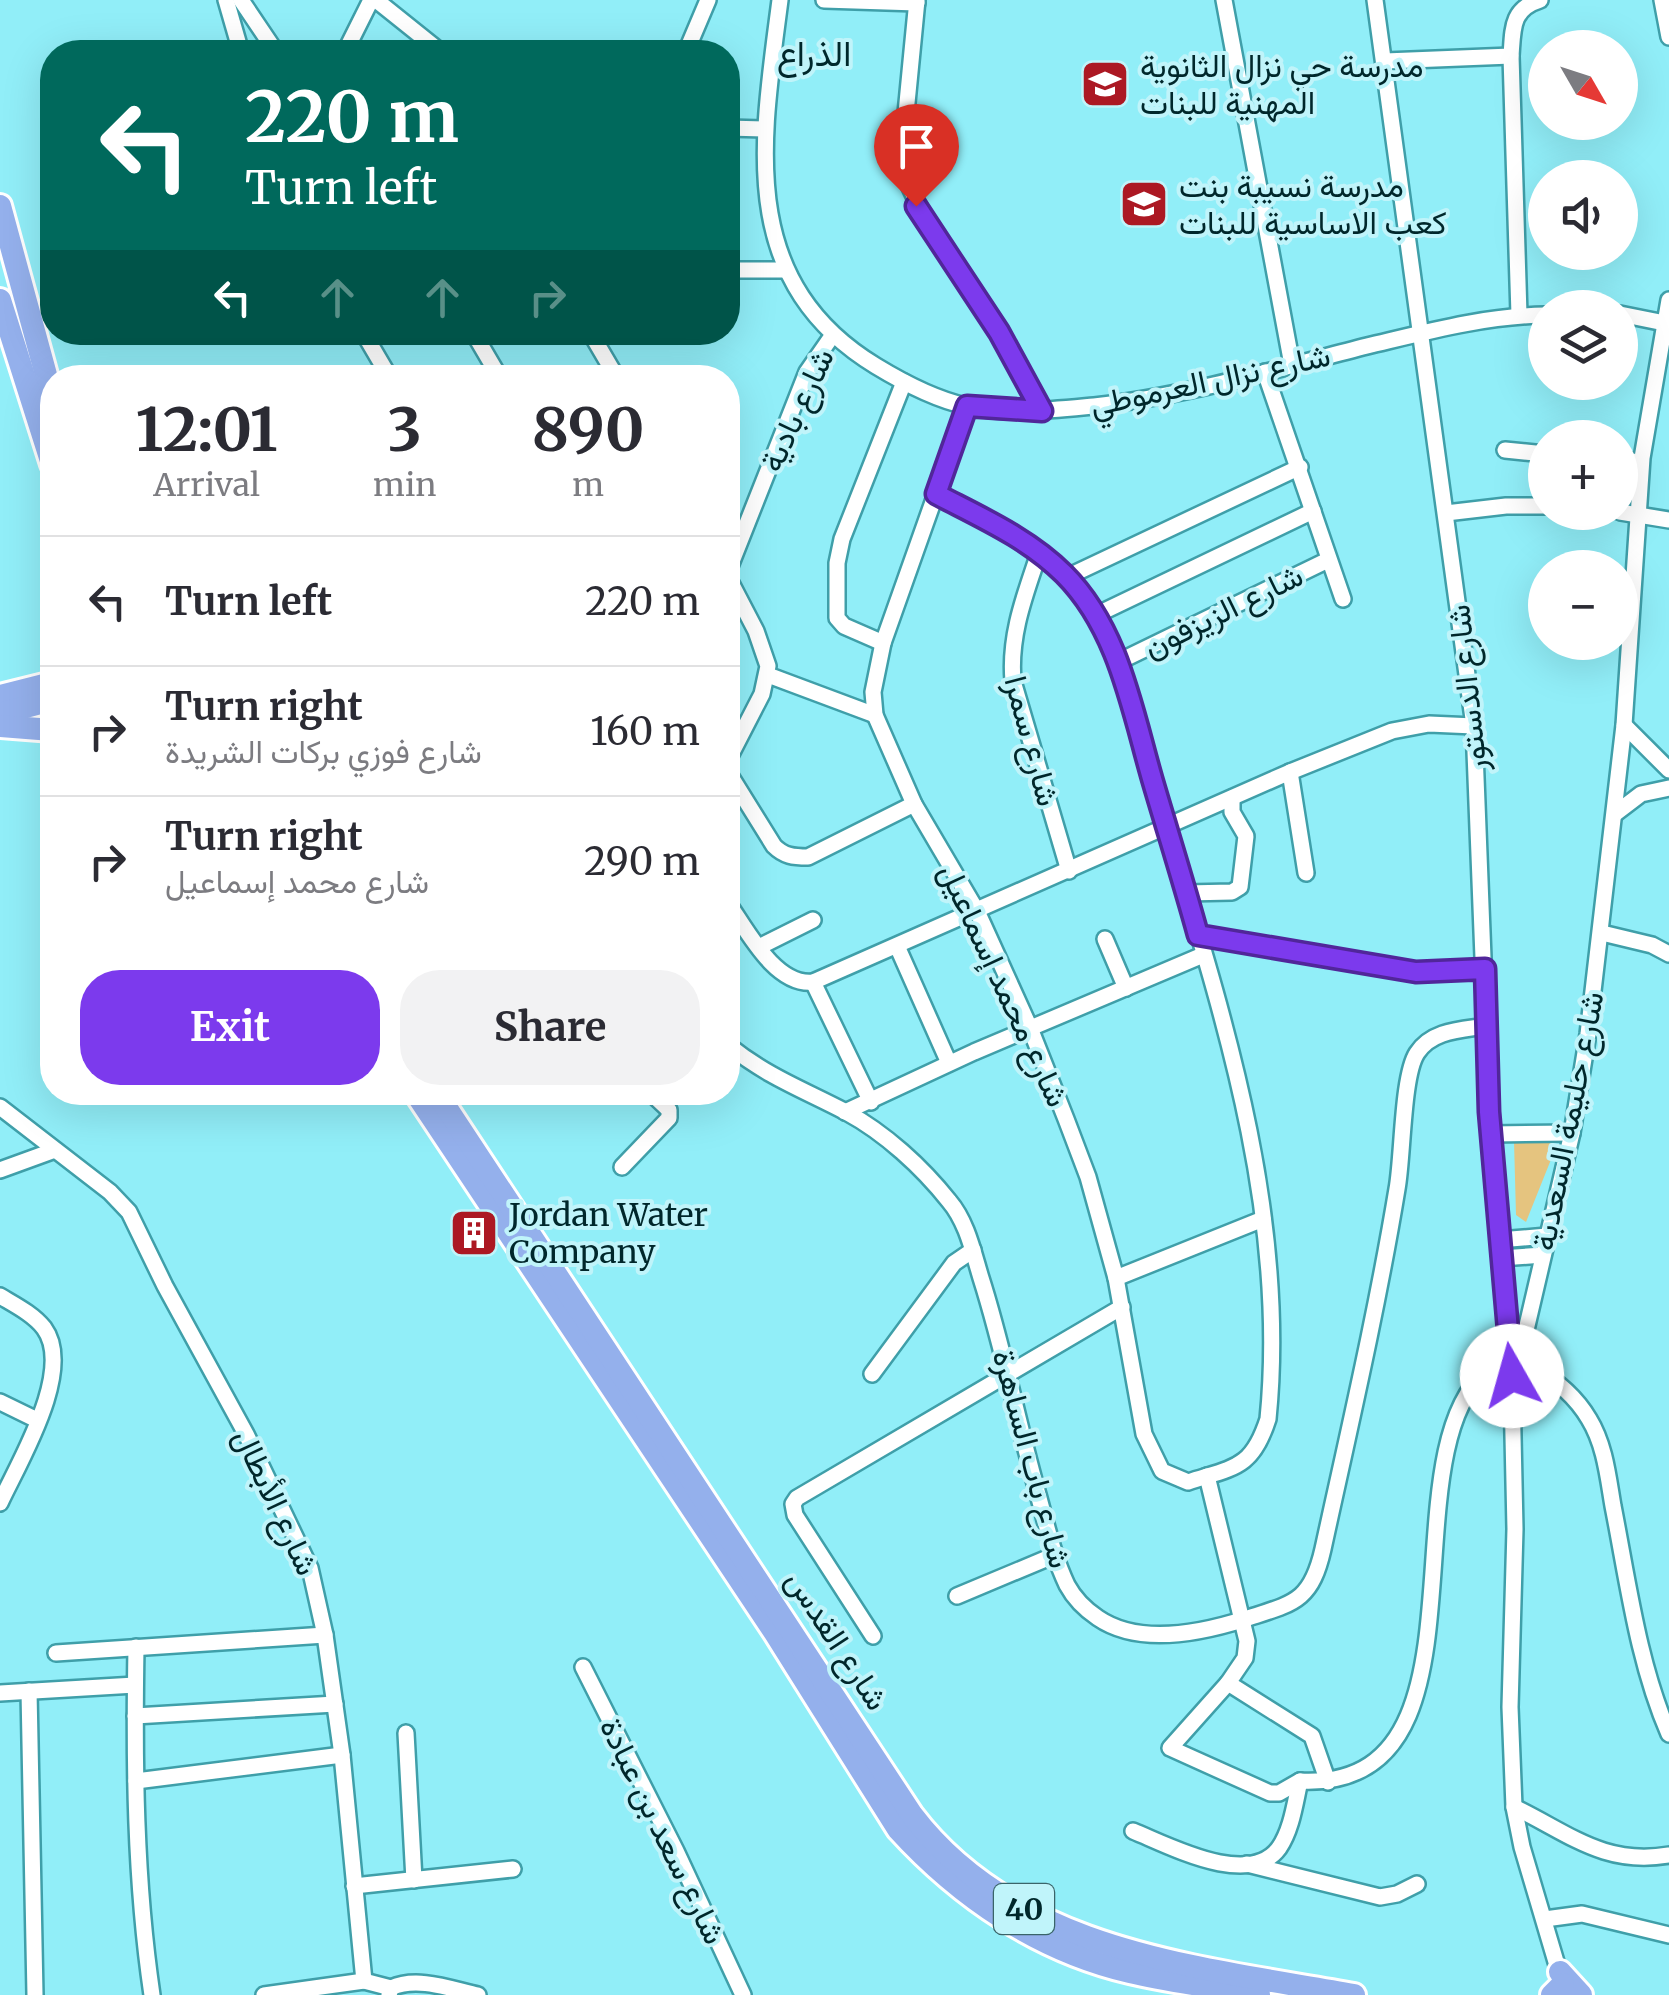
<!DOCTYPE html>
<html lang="en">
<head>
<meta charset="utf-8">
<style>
	:root { --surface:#fff; --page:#f2f2f3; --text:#2b2b33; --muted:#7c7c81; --line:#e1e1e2; --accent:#7c3aed }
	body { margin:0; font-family:Merriweather,Vazirmatn,serif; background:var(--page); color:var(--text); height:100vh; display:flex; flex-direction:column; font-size:38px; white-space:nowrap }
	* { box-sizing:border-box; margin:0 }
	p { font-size:32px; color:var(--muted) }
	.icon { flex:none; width:55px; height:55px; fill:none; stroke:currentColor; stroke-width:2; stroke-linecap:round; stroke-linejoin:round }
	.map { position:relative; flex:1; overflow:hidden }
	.details { position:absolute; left:40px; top:365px; width:700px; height:740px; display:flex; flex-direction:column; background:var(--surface); border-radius:40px; box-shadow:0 10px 40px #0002 }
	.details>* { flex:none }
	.guide { position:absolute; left:40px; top:40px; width:700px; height:305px; border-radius:40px; box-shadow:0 10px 40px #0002; background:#00695c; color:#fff; overflow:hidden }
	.needle { width:65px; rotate:129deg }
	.controls { position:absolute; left:1528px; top:30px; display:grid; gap:20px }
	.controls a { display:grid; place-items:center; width:110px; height:110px; border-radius:50%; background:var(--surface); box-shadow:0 10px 40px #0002; font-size:50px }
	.pin { position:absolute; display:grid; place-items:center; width:85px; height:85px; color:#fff; margin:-102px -42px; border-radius:50% 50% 50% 0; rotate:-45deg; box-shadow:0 0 10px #0007 }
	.pin .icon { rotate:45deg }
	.me { position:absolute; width:110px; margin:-55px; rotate:353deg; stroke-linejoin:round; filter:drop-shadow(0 0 8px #0008) }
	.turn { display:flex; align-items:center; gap:35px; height:210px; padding:0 40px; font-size:45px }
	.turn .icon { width:130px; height:130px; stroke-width:2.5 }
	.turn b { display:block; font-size:70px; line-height:85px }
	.lanes { display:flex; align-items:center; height:95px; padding:0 40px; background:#0003; justify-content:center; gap:50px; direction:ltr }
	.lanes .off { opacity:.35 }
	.eta { display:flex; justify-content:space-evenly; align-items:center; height:170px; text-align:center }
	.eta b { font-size:60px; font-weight:700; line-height:70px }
	.action { display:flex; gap:20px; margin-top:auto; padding:20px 40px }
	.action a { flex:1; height:115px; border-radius:40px; background:var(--accent); color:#fff; font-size:40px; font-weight:700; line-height:115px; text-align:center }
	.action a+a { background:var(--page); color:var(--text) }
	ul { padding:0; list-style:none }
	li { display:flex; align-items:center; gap:30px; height:130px; padding:0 40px; border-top:2px solid var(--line) }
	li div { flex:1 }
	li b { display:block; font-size:38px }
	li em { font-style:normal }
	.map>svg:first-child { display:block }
</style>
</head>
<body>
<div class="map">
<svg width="1669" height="1995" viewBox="0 0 1669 1995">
	<rect width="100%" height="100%" fill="#91eef8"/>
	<path fill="#e5c47f" d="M 1514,1141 L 1552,1142 L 1552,1157 L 1526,1222 L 1516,1215 Z"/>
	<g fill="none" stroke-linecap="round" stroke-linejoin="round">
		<g stroke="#3f9fa9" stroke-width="20">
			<g id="minor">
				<path d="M 226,0 L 241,52"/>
				<path d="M 241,0 L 276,52"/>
				<path d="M 376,0 L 441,52"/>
				<path d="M 780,0 C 762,140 735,280 876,366 C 904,383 934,399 966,406 C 1008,415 1051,410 1094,406 C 1186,396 1277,369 1367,346 C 1426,332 1484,316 1545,315"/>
				<path d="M 824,0 L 917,3"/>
				<path d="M 917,0 L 903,144 L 908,183 L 929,228 L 999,333 L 1042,411"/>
				<path d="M 1224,0 L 1292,365"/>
				<path d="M 1375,0 L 1474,726 L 1489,1112 L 1509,1362 L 1514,1380"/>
				<path d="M 1662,0 L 1669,37"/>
				<path d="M 345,52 L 371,0"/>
				<path d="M 686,52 L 708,0"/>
				<path d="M 1385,61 L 1511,56"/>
				<path d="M 728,128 L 764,129"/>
				<path d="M 728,270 L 785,270"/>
				<path d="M 1620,314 L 1669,324"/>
				<path d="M 1519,315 L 1511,56 C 1513,29 1511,9 1540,0"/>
				<path d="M 363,332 L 390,378"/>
				<path d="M 473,332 L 500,378"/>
				<path d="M 590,332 L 617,378"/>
				<path d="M 1265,372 L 1343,599"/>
				<path d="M 1505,450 L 1545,454"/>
				<path d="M 1620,460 L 1641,462"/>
				<path d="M 936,494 C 994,524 1056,553 1093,609 C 1129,665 1141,740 1159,803 C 1219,1002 1289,1208 1268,1419 C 1252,1469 1234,1467 1188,1482 L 1162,1471 L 1144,1434 L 1116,1278 L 1088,1177 L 1066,1119 L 1030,1028 L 977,911 L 914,804 L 875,715 L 873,692 L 883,643 L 967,406"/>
				<path d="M 1620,512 L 1669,520"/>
				<path d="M 1446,513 L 1506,506 L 1545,506"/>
				<path d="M 1039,553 C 1025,595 1009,635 1013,681 L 1069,871"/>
				<path d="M 1067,577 L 1300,467"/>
				<path d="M 1096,615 L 1313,511"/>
				<path d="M 883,643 L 844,626 L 837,618 L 837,563 L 842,539 L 904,382"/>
				<path d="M 1118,662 L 1328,560"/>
				<path d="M 768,675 L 875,715"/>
				<path d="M 1624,725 L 1669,770"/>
				<path d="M 728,760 L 762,694 L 768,666 L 756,631 L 730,581 L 729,569 L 807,372 L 832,336"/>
				<path d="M 728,772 L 774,846 C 784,856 793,857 808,857 L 914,804"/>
				<path d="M 1290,772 L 1306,873"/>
				<path d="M 1616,813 L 1641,794 L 1669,788"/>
				<path d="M 1186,893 L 1232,892 L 1240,887 L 1246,836 L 1232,812 L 1232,798"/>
				<path d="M 728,903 C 747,930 775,986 813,982 L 1290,772 L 1392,731 L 1429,724 L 1474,726"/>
				<path d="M 1602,933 L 1652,945 L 1669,954"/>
				<path d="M 1197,935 L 1415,972 L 1485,969"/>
				<path d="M 1105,939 L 1126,988"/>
				<path d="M 897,946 L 949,1063"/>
				<path d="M 759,947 L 813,920"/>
				<path d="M 813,982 L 871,1102"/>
				<path d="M 728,1045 C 768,1077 802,1089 846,1112 C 885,1133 922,1167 949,1201 C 967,1222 973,1252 981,1278 C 1004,1350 1018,1425 1039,1498 C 1047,1527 1054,1558 1067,1585 C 1074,1598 1086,1610 1098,1618 C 1139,1646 1201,1633 1245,1619 C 1294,1603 1311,1602 1323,1549 C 1349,1430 1377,1310 1397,1189 C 1403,1157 1402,1076 1417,1053 C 1432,1030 1461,1030 1486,1026"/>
				<path d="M 0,1107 L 110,1192 L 129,1212 L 165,1286 L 246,1434 L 310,1568 L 325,1635 L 342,1755 L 364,1981"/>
				<path d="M 845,1112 L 974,1052 L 1203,955"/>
				<path d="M 1491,1134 L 1572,1133"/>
				<path d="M 622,1167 L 669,1118 L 669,1110 L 650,1092"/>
				<path d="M 0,1170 L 55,1150"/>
				<path d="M 1499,1240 L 1547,1236"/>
				<path d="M 1501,1258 L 1543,1255"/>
				<path d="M 1116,1278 L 1263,1219"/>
				<path d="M 0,1296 C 15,1305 33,1314 44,1328 C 75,1370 19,1462 0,1503"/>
				<path d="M 872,1374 L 954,1263 L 973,1250"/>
				<path d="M 0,1402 L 37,1420"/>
				<path d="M 1207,1476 L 1247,1641 L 1245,1658 L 1228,1683 L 1312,1736 L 1328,1782"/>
				<path d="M 957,1596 L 1055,1555"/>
				<path d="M 873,1636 L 795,1515 L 793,1504 L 797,1498 L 1122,1307"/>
				<path d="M 136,1647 C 134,1763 135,1880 152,1995"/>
				<path d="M 56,1653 L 325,1635"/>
				<path d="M 583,1667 L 676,1851 L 743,1995"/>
				<path d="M 1228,1683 L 1170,1748 L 1270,1793 L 1279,1793 L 1300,1781"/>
				<path d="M 29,1691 L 35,1995"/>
				<path d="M 0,1693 L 135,1685"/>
				<path d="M 135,1716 L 335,1704"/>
				<path d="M 406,1733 L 414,1880"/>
				<path d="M 136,1781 L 342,1755"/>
				<path d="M 1514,1807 C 1570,1834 1604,1866 1669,1855"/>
				<path d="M 1133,1831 C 1168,1845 1249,1889 1279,1848 C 1292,1829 1295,1802 1300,1781 C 1499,1791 1385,1462 1485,1372 C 1499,1360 1519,1359 1534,1368 C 1556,1380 1576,1397 1589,1419 C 1605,1445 1608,1477 1613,1506 C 1628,1582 1638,1663 1669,1734"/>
				<path d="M 1247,1864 L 1380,1897 L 1397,1894 L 1417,1884"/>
				<path d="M 354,1886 L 513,1869"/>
				<path d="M 1545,1919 L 1582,1914 L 1669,1935"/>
				<path d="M 1562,1982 L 1522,1847 L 1514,1807 L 1510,1707 L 1515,1529 L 1512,1390 L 1572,1133 L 1588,1034 L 1624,725 L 1642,458 L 1669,300"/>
				<path d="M 264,1995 L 364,1981 L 391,1988"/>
				<path d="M 389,1995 L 391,1988 C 417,1976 451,1989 478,1995"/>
			</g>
		</g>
		<g stroke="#fff" stroke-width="28">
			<g id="highway">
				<path d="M 0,206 L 52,397"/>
				<path d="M 0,300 L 52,464"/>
				<path d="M 0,696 L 52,683"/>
				<path d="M 0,714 L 52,700"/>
				<path d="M 0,726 L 52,730"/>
				<path d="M 415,1092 L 775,1633 L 898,1829 C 960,1897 1039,1951 1130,1972 C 1172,1982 1216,1987 1259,1995"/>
				<path d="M 436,1092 L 912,1815 C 1016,1952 1198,1967 1354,1995"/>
				<path d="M 1560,1972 L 1581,1995"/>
				<path d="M 1552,1995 L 1563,1984"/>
			</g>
		</g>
		<use href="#minor" stroke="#fff" stroke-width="15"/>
		<use href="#highway" stroke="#94b0ec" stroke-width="22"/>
	</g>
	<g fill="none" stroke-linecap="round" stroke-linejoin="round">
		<g stroke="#51269a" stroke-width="25">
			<path id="route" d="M 916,206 L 999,332 L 1042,411 L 967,406 L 936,494 C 980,517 1028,538 1064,574 C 1119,629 1132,710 1153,782 C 1168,833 1184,884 1198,935 L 1416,972 L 1485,969 L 1489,1112 L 1512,1376"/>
		</g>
		<use href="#route" stroke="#7c3aed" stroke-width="18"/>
	</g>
	<defs>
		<g id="school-square" transform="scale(2.5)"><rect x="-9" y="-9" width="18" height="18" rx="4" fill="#ac1823" stroke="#c0f4fa"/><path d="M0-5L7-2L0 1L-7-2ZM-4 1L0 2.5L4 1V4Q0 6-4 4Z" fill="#fff"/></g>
		<g id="building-square" transform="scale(2.5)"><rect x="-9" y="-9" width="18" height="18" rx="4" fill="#ac1823" stroke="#c0f4fa"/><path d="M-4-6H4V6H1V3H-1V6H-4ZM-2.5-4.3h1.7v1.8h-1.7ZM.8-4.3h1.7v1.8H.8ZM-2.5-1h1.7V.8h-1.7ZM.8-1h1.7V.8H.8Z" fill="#fff"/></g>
	</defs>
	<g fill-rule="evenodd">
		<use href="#school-square" x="1105" y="84"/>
		<use href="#school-square" x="1144" y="204"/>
		<use href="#building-square" x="474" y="1233"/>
	</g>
	<g text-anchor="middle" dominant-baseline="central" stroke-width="8" stroke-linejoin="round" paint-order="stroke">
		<rect fill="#c0f4fa" stroke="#3a6469" stroke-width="2.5" x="994" y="1884" width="60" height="50" rx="8"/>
		<g font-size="30" font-weight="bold" fill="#00272b">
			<text x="1024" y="1909">40</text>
		</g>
		<g font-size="32" fill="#00272b" stroke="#c0f4fa" text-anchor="start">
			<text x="1140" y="66">مدرسة حي نزال الثانوية<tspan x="1140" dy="37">المهنية للبنات</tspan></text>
			<text x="1179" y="186">مدرسة نسيبة بنت<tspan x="1179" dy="37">كعب الاساسية للبنات</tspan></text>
			<text x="509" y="1215">Jordan Water<tspan x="509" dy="37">Company</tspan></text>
		</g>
		<g font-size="32" fill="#00272b" stroke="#c0f4fa">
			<text transform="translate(1210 380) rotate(-12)">شارع نزال العرموطي</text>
			<text transform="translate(797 410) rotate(-65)">شارع بادية</text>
			<text transform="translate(1223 611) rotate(-26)">شارع الزيزفون</text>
			<text transform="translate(1467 688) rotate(-96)">شارع الدستور</text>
			<text transform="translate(1032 741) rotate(75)">شارع سمرا</text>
			<text transform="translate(1004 985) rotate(65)">شارع محمد إسماعيل</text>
			<text transform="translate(1568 1121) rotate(-79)">شارع حليمة السعدية</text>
			<text transform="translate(1032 1459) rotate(75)">شارع باب الساهرة</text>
			<text transform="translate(276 1502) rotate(65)">شارع الأبطال</text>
			<text transform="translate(837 1640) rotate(57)">شارع القدس</text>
			<text transform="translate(663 1831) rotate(64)">شارع سعد بن عبادة</text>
		</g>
		<g font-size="35" fill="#00272b" stroke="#c0f4fa">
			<text x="814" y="54">الذراع</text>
		</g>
	</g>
</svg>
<div class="controls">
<a><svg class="needle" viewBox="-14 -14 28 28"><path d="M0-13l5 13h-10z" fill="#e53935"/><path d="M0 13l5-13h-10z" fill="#7c7c81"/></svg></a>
<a><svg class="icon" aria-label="sound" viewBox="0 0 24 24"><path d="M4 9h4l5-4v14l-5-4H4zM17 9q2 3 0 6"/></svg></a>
<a><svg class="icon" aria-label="layers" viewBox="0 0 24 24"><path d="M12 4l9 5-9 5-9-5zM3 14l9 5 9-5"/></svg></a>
<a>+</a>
<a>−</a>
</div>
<div class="pin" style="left:916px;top:206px;background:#d93025"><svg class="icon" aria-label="arrive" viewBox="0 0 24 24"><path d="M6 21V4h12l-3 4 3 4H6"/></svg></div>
<svg class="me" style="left:1512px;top:1376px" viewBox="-20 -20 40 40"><circle r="19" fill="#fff"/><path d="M0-13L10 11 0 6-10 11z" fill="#7c3aed"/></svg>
<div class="guide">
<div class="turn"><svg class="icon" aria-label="left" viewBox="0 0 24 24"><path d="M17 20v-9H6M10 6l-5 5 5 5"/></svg><div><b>220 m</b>Turn left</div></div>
<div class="lanes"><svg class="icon" aria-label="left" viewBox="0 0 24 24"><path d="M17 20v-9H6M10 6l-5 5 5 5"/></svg><svg class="icon off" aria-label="ahead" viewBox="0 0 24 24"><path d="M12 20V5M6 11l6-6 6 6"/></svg><svg class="icon off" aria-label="ahead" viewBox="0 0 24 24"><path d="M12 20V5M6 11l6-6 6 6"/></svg><svg class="icon off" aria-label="right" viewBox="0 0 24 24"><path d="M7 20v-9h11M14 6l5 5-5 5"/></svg></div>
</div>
<section class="details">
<div class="eta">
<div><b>12:01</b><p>Arrival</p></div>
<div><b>3</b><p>min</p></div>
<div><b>890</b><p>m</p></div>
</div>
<ul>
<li><svg class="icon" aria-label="left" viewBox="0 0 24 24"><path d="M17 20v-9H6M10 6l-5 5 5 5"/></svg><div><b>Turn left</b></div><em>220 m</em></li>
<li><svg class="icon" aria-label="right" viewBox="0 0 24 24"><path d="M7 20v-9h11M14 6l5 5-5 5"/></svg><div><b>Turn right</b><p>شارع فوزي بركات الشريدة</p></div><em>160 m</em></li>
<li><svg class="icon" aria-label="right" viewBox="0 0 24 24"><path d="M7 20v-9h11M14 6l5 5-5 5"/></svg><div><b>Turn right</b><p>شارع محمد إسماعيل</p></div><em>290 m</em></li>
</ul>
<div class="action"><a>Exit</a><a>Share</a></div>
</section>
</div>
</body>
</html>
